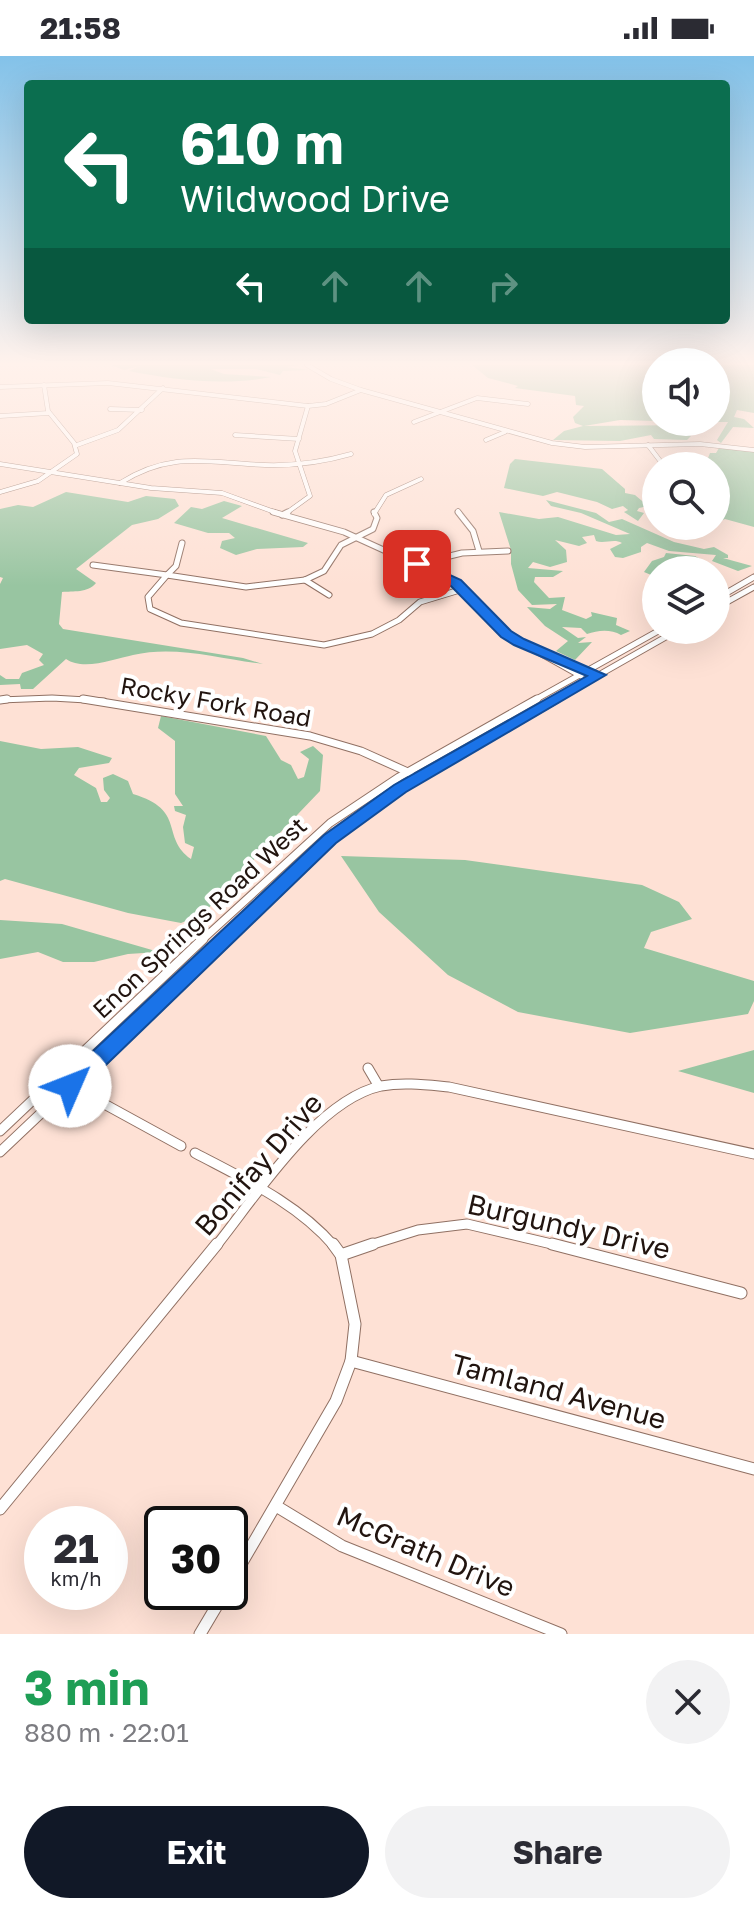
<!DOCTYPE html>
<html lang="en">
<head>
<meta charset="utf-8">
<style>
	:root { --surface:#fff; --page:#f2f2f3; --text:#2b2b33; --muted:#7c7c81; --accent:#111827 }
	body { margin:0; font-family:"Golos Text",sans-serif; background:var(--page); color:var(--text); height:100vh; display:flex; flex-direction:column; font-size:30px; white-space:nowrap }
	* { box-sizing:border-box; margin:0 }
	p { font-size:26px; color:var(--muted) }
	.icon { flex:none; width:44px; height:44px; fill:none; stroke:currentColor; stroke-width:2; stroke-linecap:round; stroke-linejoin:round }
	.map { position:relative; height:1578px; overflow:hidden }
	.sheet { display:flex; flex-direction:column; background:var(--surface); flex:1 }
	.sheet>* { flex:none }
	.guide { position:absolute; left:24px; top:24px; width:706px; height:244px; border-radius:8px; box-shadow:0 8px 32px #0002; background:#0b6e4f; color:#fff; overflow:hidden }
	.tools { position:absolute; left:642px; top:292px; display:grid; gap:16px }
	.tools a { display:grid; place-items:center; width:88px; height:88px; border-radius:50%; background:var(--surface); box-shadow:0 8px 32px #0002; font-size:40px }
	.speed { position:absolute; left:24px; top:1450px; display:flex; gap:16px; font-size:40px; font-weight:700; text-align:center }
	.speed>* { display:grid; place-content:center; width:104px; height:104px; border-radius:50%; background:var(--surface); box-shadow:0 8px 32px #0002; line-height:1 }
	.speed small { font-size:20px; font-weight:400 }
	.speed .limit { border:4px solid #111; border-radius:12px; background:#fff; color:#111 }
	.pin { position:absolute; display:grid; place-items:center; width:68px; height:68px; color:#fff; margin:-34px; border-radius:16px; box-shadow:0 4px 12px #0006 }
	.me { position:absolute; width:88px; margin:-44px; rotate:46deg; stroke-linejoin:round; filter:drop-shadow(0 0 6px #0008) }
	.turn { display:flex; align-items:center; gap:28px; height:168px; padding:0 24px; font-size:36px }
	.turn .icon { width:104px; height:104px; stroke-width:2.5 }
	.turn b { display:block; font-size:56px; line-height:68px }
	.lanes { display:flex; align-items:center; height:76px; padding:0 24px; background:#0003; justify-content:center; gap:40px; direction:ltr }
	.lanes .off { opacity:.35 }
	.round { display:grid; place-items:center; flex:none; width:84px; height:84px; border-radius:42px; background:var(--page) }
	.headline { display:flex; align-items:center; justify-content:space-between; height:136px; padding:0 24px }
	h1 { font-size:48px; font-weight:700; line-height:60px; color:#1e9e55 }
	.button { display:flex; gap:16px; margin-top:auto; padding:16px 24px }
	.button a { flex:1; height:92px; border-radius:48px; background:var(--accent); color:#fff; font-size:32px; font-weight:700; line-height:92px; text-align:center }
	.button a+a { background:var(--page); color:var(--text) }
	.status { display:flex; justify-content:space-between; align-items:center; height:56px; padding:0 40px; background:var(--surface); direction:ltr }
	.status svg { height:22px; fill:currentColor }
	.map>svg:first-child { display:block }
</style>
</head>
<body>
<div class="status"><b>21:58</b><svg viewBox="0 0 49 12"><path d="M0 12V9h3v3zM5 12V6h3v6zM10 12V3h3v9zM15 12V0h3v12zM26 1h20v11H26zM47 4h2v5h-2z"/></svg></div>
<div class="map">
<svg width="754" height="1578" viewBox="0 0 754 1578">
	<rect width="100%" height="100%" fill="#fee1d5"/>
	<g fill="#98c5a1">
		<path d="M 111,309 L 301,309 L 286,311 L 309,314 L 283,315 L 280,319 L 256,313 L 211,313 L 224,318 L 271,321 C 226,330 174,324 129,315 L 140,310 L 124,314 Z"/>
		<path d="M 472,309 L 656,309 L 656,365 L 620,364 L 584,370 L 695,369 L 666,371 L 691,380 L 687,384 L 654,383 L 651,379 L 620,385 L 553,384 L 564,375 L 583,370 L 575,367 L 573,361 L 584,350 L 576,349 L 575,340 L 515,332 L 518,330 L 488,322 Z"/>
		<path d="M 716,309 L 754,309 L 754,357 L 737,354 L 734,361 L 744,363 L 754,372 L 733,371 L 721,387 L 717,384 L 728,366 L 716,366 Z"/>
		<path d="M 719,392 L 754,396 L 754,471 L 725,463 L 716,467 L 716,410 L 705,410 L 710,397 L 716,397 Z"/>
		<path d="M 515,403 L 602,413 L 625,433 L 625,437 L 635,439 L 648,450 L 639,452 L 637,455 L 644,457 L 638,465 L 624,456 L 628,454 L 623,450 L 612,453 L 597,446 L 557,436 L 543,440 L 504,432 L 510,408 Z"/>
		<path d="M 66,436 L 128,446 L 146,440 L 175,443 L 179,450 L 158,463 L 132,469 L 76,513 L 96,527 C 88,537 73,535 62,536 L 59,568 L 63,573 L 243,602 L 263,608 C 220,603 176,589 133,599 C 115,603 83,615 66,603 L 33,633 L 21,633 L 20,628 L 0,629 L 0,619 L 6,623 L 19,623 L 22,617 L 44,609 L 39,604 L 43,598 L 27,589 L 0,593 L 0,528 L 3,522 L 0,521 L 0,453 L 18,449 L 33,451 Z"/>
		<path d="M 546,444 L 596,457 L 609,466 L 622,463 L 674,486 L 704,493 L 714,491 L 728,499 L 728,502 L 723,502 L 752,510 L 738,515 L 712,505 L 716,499 L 669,495 L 647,487 L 641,491 L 641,496 L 623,502 L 615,501 L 610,493 L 622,487 C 614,482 605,488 596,485 L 594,479 L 582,481 L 587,487 L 579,490 L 555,484 L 566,494 L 567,506 L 550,511 L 533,506 L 528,512 L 563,515 L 553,521 L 535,521 L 534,526 L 549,542 L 565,541 L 562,554 L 586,563 L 592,560 L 591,556 L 617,562 L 616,569 L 630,575 L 621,579 C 611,573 598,574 587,578 L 581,572 L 562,571 L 578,582 L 586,581 L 578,587 L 592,586 L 575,604 L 556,595 L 568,585 L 545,570 L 527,551 L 550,553 L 557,548 L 532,549 L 518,534 L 511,508 L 511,494 L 499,456 L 539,463 L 558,461 L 616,479 L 630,478 L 581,457 L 551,450 Z"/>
		<path d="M 224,445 L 242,450 L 222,462 L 308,487 L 303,491 L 257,493 L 236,499 L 220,492 L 222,485 L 235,482 L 229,477 L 208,477 L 174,467 L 191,451 L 202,453 Z"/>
		<path d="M 666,497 L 695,500 L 715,512 L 656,514 L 656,521 L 644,516 L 652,505 L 664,501 Z"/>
		<path d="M 161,660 L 266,680 L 281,704 L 291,709 L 298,723 L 304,721 L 309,703 L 300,696 L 313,690 L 323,699 L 320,735 L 276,781 L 262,789 L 260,797 L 203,858 L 181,867 L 128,857 L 5,823 L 0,825 L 0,685 L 41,693 L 78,691 L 112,702 L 109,707 L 79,712 L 74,719 L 96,732 L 101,746 L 107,746 L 110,742 L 104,734 L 103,722 L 113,718 L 128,725 L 133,738 C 187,754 160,781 191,803 L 194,791 L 185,787 L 183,771 L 186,759 L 175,755 L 174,750 L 183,750 L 175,738 L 175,685 L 158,672 Z"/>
		<path d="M 341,800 L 465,804 L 642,829 L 679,846 L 692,863 L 651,876 L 644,892 L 754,925 L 754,945 L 748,958 L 630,977 L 518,956 L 448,919 L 379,856 Z"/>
		<path d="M 0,864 L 62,868 L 159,896 L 128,898 L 94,906 L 63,906 L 38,896 L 0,903 Z"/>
		<path d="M 754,994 L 754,1037 L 678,1015 Z"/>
	</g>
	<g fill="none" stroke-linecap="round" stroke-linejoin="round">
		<g stroke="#907063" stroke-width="5">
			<g id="minor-far4">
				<path d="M 307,309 L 331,323 L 361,334 L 552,387 L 585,391 L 700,388 L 754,394"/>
				<path d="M 0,331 L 108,327 L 308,350 L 326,348 L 361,334"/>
				<path d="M 110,353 L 142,354"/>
				<path d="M 0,360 L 49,357"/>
				<path d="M 414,366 L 477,342 L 528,348"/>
				<path d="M 235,379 L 299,383"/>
				<path d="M 486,384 L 505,376"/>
				<path d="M 77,389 L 118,374 L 163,332"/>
				<path d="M 648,389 L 661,406"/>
				<path d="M 0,408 L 151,432 L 222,437 L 280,458"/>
				<path d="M 120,427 C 172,394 208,407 265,409 C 294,410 323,406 351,398"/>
				<path d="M 0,436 L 38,425 L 77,398 L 74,387 L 48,355 L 44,329"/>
				<path d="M 458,455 L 460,458"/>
				<path d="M 285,458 L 310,440 L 295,395 L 308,350"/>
				<path d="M 374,458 L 386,439 L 421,423"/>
			</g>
		</g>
		<g stroke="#907063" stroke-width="7">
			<g id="minor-far3">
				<path d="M 273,456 L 344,476 L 456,527 L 506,578 L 581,620"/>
				<path d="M 374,456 L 377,462 L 373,473 L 341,489 L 324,515 L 305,524 L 246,531 L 167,519 L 148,541 L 150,553 L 181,567 L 324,589 L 372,578 L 399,564 L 420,546 L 463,533"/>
				<path d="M 458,456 L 473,475 L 479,495"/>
				<path d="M 282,459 L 288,456"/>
				<path d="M 417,508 L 462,497 L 508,495"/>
				<path d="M 93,509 L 167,519 L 176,510 L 182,487"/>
				<path d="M 305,524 L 329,539"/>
				<path d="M 716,543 L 754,521"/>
				<path d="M 716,552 L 754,531"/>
				<path d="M 546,599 L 589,615"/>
				<path d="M 0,644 L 52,642 L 104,645"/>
				<path d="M 533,645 L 660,574"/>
				<path d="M 553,645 L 678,574"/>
			</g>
		</g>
		<g stroke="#907063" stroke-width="9">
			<g id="minor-far2">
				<path d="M 83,643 L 310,680 L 361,695 L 410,717"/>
				<path d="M 0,644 L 7,643"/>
				<path d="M 201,885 L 330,767 L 399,721 L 537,643"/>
				<path d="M 223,885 L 330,783 L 400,733 L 557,643"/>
			</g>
		</g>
		<g stroke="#907063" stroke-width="11">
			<g id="minor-far1">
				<path d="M 368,1012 L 378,1029"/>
				<path d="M 52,1025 L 80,1039"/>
				<path d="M 97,1044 L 181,1090"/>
				<path d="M 0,1075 L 203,883"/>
				<path d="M 0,1096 L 225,883"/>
				<path d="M 195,1097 C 244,1123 297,1147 334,1190"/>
				<path d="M 216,1190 C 256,1140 317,1044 381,1030 C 404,1026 427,1029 449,1031 L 754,1098"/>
				<path d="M 367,1190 L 418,1174 L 467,1168 L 560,1190"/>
			</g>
		</g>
		<g stroke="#907063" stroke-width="13">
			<g id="minor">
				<path d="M 552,1188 L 741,1237"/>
				<path d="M 341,1199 L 373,1188"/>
				<path d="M 351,1305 L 754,1413"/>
				<path d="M 276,1450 L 342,1490 L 561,1578"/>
				<path d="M 0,1453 L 217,1188"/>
				<path d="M 230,1527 L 336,1345 L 351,1305 L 355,1268 L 341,1199 L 333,1188"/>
				<path d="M 200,1578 L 225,1536"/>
			</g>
		</g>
		<use href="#minor-far4" stroke="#fff" stroke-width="4"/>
		<use href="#minor-far3" stroke="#fff" stroke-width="5"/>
		<use href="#minor-far2" stroke="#fff" stroke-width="7"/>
		<use href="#minor-far1" stroke="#fff" stroke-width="9"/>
		<use href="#minor" stroke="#fff" stroke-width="11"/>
	</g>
	<linearGradient id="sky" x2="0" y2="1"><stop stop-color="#83c2e9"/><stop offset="0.58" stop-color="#fff2ec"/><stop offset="1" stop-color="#fff2ec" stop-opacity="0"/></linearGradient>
	<rect width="754" height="530" fill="url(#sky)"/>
	<path fill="#1a73e8" stroke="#114b97" stroke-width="2" d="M 417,504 L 461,524 L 511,575 L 524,583 L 606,619 L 406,736 L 336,787 L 78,1036 L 70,1039 L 62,1036 L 59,1030 L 62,1024 L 324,779 L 394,729 L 587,620 L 514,589 L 501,581 L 451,530 L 413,511 L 411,508 Z"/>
	<g text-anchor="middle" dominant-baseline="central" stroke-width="8" stroke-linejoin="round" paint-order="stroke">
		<g font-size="24" fill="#21140f" stroke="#fff">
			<text transform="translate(216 645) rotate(10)">Rocky Fork Road</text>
			<text transform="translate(199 861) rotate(-43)">Enon Springs Road West</text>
		</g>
		<g font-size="28" fill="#21140f" stroke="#fff">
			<text transform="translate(258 1108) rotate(-49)">Bonifay Drive</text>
			<text transform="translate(569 1170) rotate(13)">Burgundy Drive</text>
			<text transform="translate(559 1335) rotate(15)">Tamland Avenue</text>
			<text transform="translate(426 1495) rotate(23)">McGrath Drive</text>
		</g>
	</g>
</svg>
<div class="tools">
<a><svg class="icon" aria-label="sound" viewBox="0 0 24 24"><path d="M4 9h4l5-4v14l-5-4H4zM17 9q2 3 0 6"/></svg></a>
<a><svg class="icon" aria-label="search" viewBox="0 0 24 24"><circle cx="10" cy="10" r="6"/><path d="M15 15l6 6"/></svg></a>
<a><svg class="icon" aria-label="layers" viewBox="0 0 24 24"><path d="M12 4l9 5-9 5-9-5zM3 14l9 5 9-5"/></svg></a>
</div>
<div class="speed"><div>21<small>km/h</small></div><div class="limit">30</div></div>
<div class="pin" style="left:417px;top:508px;background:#d93025"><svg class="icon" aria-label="arrive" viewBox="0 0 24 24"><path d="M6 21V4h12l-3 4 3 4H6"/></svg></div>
<svg class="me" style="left:70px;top:1030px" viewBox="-20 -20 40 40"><circle r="19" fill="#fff"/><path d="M0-13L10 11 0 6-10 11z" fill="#1a73e8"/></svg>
<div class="guide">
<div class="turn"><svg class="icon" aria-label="left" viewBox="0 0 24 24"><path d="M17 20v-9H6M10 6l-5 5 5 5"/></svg><div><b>610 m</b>Wildwood Drive</div></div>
<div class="lanes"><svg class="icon" aria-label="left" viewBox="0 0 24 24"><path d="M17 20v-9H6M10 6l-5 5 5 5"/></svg><svg class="icon off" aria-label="ahead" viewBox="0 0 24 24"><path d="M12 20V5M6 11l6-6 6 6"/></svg><svg class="icon off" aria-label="ahead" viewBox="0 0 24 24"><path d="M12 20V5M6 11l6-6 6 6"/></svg><svg class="icon off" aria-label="right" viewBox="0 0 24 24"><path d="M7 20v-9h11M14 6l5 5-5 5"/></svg></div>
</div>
</div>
<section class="sheet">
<div class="headline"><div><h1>3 min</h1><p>880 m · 22:01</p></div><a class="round"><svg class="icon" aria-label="close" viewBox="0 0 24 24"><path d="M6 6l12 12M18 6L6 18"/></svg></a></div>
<div class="button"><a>Exit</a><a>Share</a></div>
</section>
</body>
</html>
